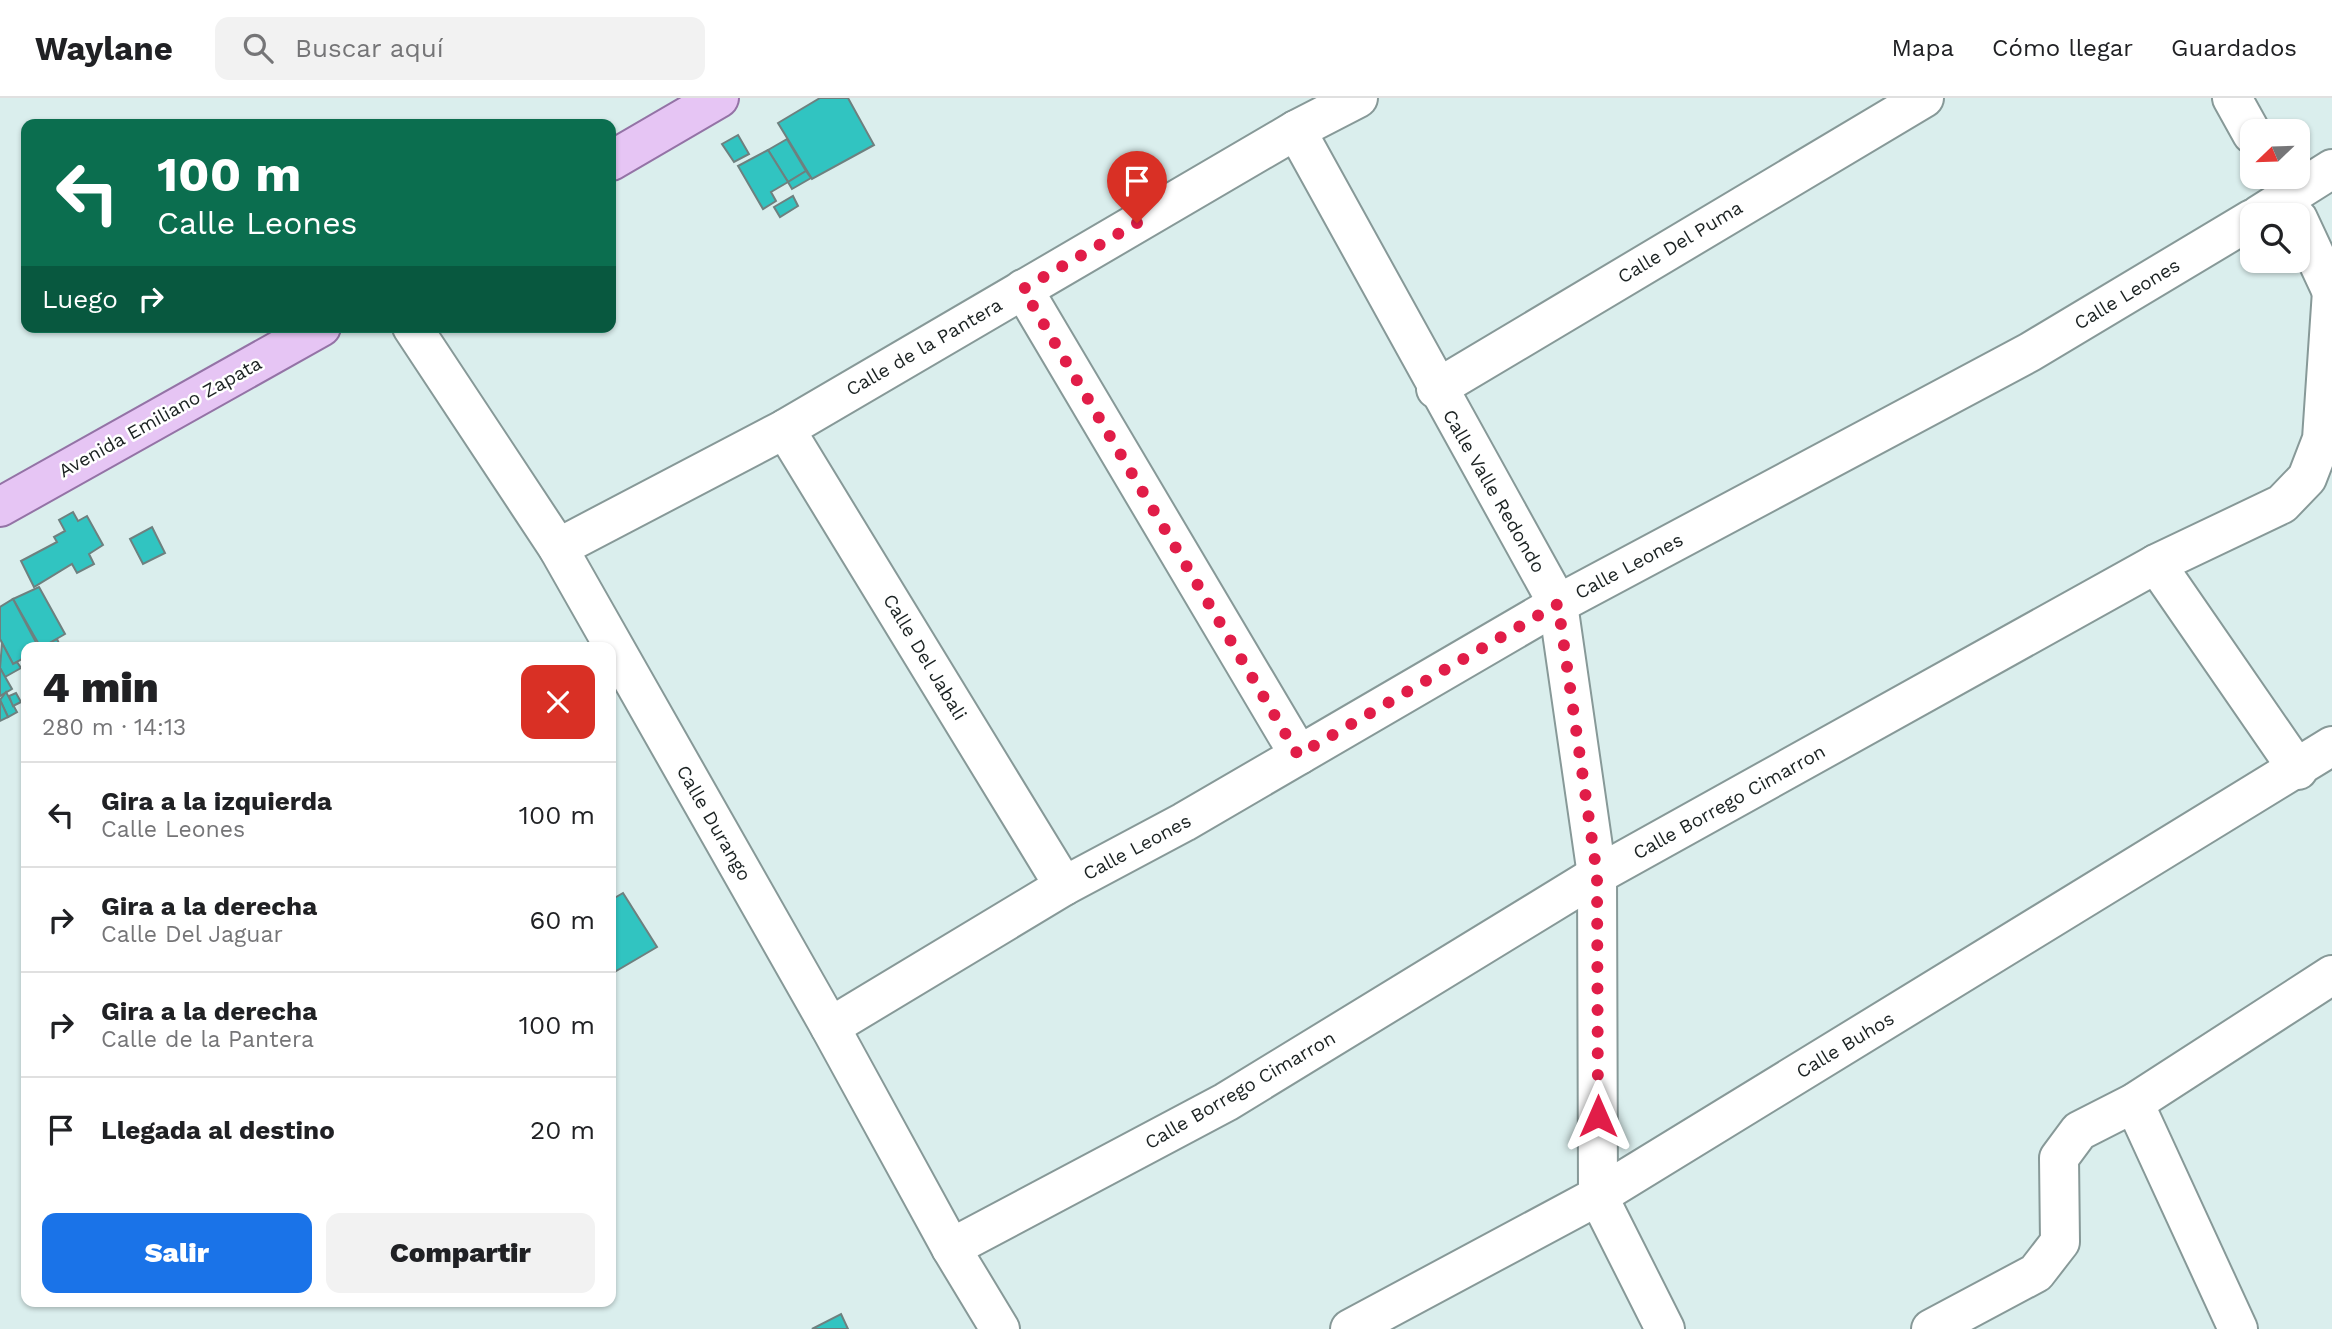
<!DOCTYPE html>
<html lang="es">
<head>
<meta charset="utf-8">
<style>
	:root { --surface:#fff; --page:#f2f2f2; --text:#202124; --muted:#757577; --line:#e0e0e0; --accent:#1a73e8 }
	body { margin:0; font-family:"Work Sans",sans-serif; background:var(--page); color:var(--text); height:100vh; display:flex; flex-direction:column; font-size:26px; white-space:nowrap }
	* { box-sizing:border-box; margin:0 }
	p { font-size:23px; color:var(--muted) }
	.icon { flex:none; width:38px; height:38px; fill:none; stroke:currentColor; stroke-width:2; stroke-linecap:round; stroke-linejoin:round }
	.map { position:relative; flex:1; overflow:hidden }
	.drawer { position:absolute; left:21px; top:544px; width:595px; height:665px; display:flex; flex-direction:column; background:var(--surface); border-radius:14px; box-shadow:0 2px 5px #0004 }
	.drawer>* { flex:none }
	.banner { position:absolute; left:21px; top:21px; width:595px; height:214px; border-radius:14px; box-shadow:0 2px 5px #0004; background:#0b6e4f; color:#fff; overflow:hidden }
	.needle { width:46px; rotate:247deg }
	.controls { position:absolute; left:2240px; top:21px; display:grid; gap:14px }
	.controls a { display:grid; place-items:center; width:70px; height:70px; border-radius:14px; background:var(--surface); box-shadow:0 2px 5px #0004; font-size:35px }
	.pin { position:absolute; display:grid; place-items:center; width:60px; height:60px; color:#fff; margin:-72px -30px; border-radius:50% 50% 50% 0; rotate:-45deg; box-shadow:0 0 7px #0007 }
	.pin .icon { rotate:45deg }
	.me { position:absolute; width:77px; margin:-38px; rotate:0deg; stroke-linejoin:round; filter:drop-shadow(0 0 5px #0008) }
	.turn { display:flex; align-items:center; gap:24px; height:147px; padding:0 21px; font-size:32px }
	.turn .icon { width:91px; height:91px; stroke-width:2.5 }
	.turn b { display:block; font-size:49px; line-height:60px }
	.then { display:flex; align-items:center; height:66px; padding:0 21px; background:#0003; gap:14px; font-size:26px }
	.round { display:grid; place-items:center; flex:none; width:74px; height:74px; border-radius:14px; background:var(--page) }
	.headline { display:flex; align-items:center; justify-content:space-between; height:119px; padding:0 21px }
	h1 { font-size:42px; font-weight:800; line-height:52px }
	.cta { display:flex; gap:14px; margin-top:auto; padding:14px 21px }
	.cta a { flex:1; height:80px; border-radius:14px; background:var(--accent); color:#fff; font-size:28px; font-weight:800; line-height:80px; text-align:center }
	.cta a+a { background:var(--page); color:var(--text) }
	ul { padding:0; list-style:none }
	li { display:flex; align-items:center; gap:21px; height:105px; padding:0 21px; border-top:2px solid var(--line) }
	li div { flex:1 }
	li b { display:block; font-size:26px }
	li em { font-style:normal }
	header { display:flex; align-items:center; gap:42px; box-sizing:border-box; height:98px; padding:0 35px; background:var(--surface); border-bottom:2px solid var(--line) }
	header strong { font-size:33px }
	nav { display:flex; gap:38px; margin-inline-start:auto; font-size:24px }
	.search { width:490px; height:63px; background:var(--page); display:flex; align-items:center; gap:18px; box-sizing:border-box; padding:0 24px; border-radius:14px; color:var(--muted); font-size:26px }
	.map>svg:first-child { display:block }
</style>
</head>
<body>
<header>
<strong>Waylane</strong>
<div class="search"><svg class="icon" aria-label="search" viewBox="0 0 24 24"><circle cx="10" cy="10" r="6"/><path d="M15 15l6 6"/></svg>Buscar aquí</div>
<nav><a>Mapa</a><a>Cómo llegar</a><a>Guardados</a></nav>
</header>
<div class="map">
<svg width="2332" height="1231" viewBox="0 0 2332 1231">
	<rect width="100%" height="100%" fill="#daeeed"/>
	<g fill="#31c4c1" stroke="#6e807f" stroke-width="2">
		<path d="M 820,0 L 848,0 L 874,47 L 812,81 L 778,25 Z"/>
		<path d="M 738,37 L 749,56 L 734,64 L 722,46 Z"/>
		<path d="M 787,41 L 806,73 L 788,84 L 768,52 Z"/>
		<path d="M 768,52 L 788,84 L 771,94 L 776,103 L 763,111 L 738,68 Z"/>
		<path d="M 806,73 L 811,80 L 792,91 L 788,84 Z"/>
		<path d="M 793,98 L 798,108 L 780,119 L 774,109 Z"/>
		<path d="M 73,414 L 78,423 L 87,418 L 103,447 L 89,456 L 94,466 L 77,475 L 72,466 L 34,489 L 21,463 L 57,444 L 54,439 L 65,433 L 59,422 Z"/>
		<path d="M 152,429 L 165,455 L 143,466 L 130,441 Z"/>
		<path d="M 39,489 L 65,536 L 41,550 L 13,501 Z"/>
		<path d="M 13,501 L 39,550 L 26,550 L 26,559 L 13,566 L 0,541 L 0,509 Z"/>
		<path d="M 57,541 L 61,550 L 41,550 Z"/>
		<path d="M 2,545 L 13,566 L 17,564 L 21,570 L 5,579 L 0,570 Z"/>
		<path d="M 0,570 L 12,591 L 0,598 Z"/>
		<path d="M 6,594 L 17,614 L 8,619 L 0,602 Z"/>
		<path d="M 16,595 L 21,604 L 13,608 L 9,598 Z"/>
		<path d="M 0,602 L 8,619 L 0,623 Z"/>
		<path d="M 623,795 L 657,849 L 611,876 L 611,802 Z"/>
		<path d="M 841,1216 L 848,1231 L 812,1231 Z"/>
	</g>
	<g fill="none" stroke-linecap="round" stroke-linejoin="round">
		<g stroke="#879998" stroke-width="42">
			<g id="minor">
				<path d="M 2232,0 L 2252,36"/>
				<path d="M 1296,32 L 1558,506 L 1597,777 L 1598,1098 L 1665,1231"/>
				<path d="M 2259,117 L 2332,71"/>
				<path d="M 2298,121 L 2332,194"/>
				<path d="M 1023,191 L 1299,657"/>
				<path d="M 412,229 L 558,450 L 830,929 L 951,1150 L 1000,1231"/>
				<path d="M 1436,291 L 1924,0"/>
				<path d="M 785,331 L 1064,788"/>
				<path d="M 558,450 L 785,331 L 1296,32 L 1358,0"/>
				<path d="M 2156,466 L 2298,672"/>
				<path d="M 830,929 L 1064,788 L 1184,724 L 1558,506 L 2030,254 L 2252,121"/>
				<path d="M 2134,1005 L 2238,1231"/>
				<path d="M 951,1150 L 1226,1004 L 1597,777 L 2156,466 L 2282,406 L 2307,380 L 2322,341 L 2332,193"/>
				<path d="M 1350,1231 L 1598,1098 L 2332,648"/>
				<path d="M 1931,1231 L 2036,1175 L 2060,1144 L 2059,1060 L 2079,1033 L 2134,1005 L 2332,877"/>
			</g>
		</g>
		<g stroke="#9473a6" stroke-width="42">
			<g id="major">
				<path d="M 611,63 L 719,0"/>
				<path d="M 0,409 L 321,229"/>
			</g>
		</g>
		<use href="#minor" stroke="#fff" stroke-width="38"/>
		<use href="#major" stroke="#e6c5f4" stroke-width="38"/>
	</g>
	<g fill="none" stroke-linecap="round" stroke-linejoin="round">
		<path stroke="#e11d48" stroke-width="12" stroke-dasharray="0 21.6" d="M 1137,125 L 1023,191 L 1298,657 L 1558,506 L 1597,777 L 1598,1018"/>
	</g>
	<g text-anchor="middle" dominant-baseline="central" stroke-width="5" stroke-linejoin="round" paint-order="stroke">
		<g font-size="19" fill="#1b2222" stroke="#fff">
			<text transform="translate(1680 144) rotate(-31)">Calle Del Puma</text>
			<text transform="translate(2127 196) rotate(-31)">Calle Leones</text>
			<text transform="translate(924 249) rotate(-30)">Calle de la Pantera</text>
			<text transform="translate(160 319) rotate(-29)">Avenida Emiliano Zapata</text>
			<text transform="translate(1494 393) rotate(60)">Calle Valle Redondo</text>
			<text transform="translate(1629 468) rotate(-28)">Calle Leones</text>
			<text transform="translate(925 559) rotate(59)">Calle Del Jabali</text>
			<text transform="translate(1729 704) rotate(-29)">Calle Borrego Cimarron</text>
			<text transform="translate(714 725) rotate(60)">Calle Durango</text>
			<text transform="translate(1137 749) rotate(-28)">Calle Leones</text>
			<text transform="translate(1845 947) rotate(-31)">Calle Buhos</text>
			<text transform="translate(1240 992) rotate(-30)">Calle Borrego Cimarron</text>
		</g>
	</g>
</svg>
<div class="controls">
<a><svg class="needle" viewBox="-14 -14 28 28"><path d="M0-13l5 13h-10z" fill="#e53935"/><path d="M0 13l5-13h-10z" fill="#757577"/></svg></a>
<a><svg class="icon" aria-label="search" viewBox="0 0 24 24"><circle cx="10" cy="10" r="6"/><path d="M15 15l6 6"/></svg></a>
</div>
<div class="pin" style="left:1137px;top:125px;background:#d93025"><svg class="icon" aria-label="arrive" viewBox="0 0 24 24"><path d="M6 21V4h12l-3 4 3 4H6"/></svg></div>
<svg class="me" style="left:1598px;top:1018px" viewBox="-20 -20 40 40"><path d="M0-17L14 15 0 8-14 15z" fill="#e11d48" stroke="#fff" stroke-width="4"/></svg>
<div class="banner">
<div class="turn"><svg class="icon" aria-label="left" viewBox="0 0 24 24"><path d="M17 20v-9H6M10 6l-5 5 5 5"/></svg><div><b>100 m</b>Calle Leones</div></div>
<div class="then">Luego<svg class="icon" aria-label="right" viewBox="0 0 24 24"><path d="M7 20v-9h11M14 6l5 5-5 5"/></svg></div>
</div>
<section class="drawer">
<div class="headline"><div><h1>4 min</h1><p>280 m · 14:13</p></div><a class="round" style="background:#d93025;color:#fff"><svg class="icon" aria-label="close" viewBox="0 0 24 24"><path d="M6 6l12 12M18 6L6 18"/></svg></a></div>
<ul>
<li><svg class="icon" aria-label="left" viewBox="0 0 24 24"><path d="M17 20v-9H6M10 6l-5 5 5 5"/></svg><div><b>Gira a la izquierda</b><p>Calle Leones</p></div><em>100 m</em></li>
<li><svg class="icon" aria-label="right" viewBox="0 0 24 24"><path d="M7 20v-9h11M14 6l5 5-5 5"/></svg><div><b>Gira a la derecha</b><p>Calle Del Jaguar</p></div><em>60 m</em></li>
<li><svg class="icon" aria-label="right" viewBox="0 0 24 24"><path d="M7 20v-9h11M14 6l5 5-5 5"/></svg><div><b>Gira a la derecha</b><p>Calle de la Pantera</p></div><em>100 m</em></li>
<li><svg class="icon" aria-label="arrive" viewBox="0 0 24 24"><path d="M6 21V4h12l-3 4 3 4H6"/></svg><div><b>Llegada al destino</b></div><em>20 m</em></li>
</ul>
<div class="cta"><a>Salir</a><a>Compartir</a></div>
</section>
</div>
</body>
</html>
